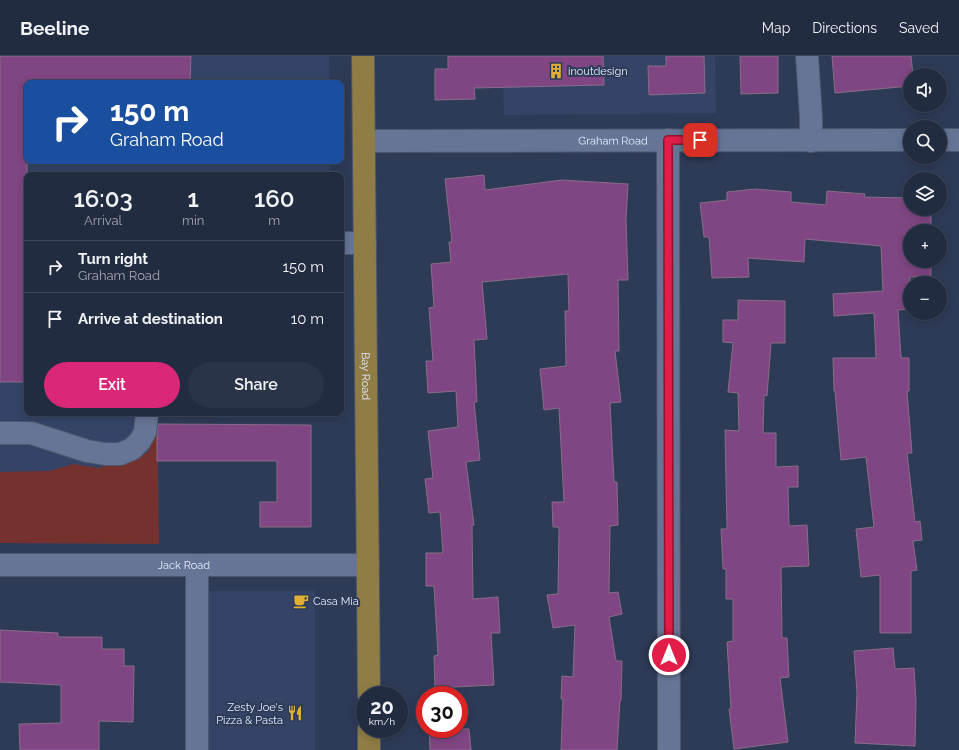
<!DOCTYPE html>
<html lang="en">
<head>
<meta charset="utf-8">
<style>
	:root { --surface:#222c41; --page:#2a3448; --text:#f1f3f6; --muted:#a2a7b1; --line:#3f485a; --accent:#db2777 }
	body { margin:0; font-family:Raleway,sans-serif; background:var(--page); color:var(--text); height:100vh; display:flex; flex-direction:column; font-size:15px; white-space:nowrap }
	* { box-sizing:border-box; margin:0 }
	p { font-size:13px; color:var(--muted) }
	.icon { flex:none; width:22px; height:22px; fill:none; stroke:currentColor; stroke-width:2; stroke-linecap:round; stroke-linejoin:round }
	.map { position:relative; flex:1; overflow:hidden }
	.side { position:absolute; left:24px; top:116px; width:320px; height:244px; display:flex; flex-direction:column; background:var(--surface); border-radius:8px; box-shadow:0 2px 10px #0003,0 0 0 1px var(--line) }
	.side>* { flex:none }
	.hud { position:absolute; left:24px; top:24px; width:320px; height:84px; border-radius:8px; box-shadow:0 2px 10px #0003,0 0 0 1px var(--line); background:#1a4fa0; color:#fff; overflow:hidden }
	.fabs { position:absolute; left:903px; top:12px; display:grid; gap:8px }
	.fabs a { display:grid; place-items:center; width:44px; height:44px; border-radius:50%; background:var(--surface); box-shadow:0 2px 10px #0003,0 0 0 1px var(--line); font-size:20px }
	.speed { position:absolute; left:356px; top:630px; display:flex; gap:8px; font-size:20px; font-weight:700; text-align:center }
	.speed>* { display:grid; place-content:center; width:52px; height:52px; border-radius:50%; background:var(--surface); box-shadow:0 2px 10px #0003,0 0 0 1px var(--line); line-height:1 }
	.speed small { font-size:10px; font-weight:400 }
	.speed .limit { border:6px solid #d22; background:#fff; color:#111 }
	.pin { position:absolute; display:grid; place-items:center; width:34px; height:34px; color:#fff; margin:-17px; border-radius:8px; box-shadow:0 2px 6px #0006 }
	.me { position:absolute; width:44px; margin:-22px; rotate:0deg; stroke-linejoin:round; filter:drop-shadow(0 0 3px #0008) }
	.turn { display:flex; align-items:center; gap:14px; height:84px; padding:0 20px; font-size:18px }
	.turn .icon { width:52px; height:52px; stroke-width:2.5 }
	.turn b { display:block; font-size:28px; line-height:34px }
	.eta { display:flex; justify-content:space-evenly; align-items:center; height:68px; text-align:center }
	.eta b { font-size:24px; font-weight:600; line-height:28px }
	.button { display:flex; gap:8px; margin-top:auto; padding:8px 20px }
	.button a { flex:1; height:46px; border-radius:24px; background:var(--accent); color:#fff; font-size:16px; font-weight:600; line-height:46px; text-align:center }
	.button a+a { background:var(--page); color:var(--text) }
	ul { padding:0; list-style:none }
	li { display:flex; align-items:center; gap:12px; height:52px; padding:0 20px; border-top:1px solid var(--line) }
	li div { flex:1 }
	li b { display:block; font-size:15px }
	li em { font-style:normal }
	header { display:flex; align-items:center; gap:24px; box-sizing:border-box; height:56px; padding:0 20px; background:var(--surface); border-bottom:1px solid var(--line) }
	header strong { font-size:19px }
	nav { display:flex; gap:22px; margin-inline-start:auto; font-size:14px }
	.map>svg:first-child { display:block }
</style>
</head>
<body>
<header>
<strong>Beeline</strong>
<nav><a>Map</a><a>Directions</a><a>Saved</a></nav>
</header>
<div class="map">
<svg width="959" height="694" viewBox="0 0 959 694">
	<rect width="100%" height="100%" fill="#2e3b57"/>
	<g fill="#354466">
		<path d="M 0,0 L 329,0 L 330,27 L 27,27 L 27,105 L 331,105 L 331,119 L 27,119 L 27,357 L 158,357 L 159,488 L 0,487 Z"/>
		<path d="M 502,0 L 715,0 L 716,57 L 504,59 Z"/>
		<rect x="201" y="535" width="114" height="159"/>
	</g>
	<path fill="#75312e" d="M 157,373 L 159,488 L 0,487 L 0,416 L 49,415 L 74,408 L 98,412 L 135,403 L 148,396 Z"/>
	<g fill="#804683" stroke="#886d89">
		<path d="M 0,0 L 191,0 L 190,27 L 27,27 L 27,326 L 0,326 Z"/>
		<path d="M 448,0 L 603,0 L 604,29 L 474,32 L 475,43 L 435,44 L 435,13 L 448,13 Z"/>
		<path d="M 666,0 L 704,0 L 705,37 L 649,39 L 648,10 L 666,10 Z"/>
		<path d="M 740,0 L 778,0 L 778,37 L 741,38 Z"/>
		<path d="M 832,0 L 911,0 L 913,19 L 910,19 L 910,30 L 835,37 Z"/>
		<path d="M 484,119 L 485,134 L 562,124 L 628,128 L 626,163 L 628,224 L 618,224 L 619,295 L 615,295 L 621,346 L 610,347 L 614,426 L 617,426 L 618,469 L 610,470 L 609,537 L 618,536 L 622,558 L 609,561 L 616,605 L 622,605 L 621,645 L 620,645 L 617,694 L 561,694 L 563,643 L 561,643 L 562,620 L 573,621 L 575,569 L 553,572 L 547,539 L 558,538 L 559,471 L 553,471 L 552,446 L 564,446 L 559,352 L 544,354 L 540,313 L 566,310 L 565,255 L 569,255 L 568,218 L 482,226 L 487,283 L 474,284 L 477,346 L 474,346 L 480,404 L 466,406 L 474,469 L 472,469 L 473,543 L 498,541 L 500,577 L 491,577 L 494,629 L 435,632 L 434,600 L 438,599 L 434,530 L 426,530 L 426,497 L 443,497 L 440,456 L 429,457 L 425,423 L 433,422 L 428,375 L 458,371 L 456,335 L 428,337 L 426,305 L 433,305 L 429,252 L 434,251 L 431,208 L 451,206 L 449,186 L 452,186 L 445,123 Z"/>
		<path d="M 755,133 L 791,136 L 791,146 L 826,149 L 827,135 L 865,138 L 864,141 L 910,142 L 910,153 L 931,153 L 931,175 L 910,175 L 910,205 L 931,205 L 931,220 L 910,221 L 910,253 L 898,254 L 901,302 L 909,302 L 909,335 L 907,335 L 912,397 L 907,397 L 915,466 L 920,465 L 922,484 L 913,485 L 917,514 L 911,515 L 911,577 L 880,577 L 880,519 L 861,521 L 856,473 L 874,471 L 866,401 L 841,404 L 835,335 L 834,335 L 833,302 L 876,302 L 874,257 L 834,260 L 833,238 L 883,235 L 881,190 L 805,183 L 804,206 L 748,202 L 749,221 L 712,222 L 709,181 L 704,181 L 700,147 L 727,144 L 727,136 Z"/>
		<path d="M 738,244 L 785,245 L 785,287 L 771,287 L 767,340 L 764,339 L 763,377 L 776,377 L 776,411 L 798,410 L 798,431 L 788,431 L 789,470 L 807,469 L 809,510 L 781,511 L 782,582 L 787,582 L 789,621 L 780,622 L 788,686 L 734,693 L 729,653 L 731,653 L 727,586 L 733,585 L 733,543 L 726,543 L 726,513 L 723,513 L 721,473 L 727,473 L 725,374 L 739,375 L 738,337 L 728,336 L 733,287 L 723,286 L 723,264 L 738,264 Z"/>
		<path d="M 158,368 L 311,369 L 311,471 L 260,471 L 260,446 L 277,446 L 277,405 L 157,405 L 157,377 Z"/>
		<path d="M 0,574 L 58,577 L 58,581 L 102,581 L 102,593 L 124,593 L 124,610 L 134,610 L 133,666 L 99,665 L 99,694 L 20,694 L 19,668 L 61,667 L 61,629 L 0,626 Z"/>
		<path d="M 893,592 L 895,613 L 914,612 L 916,645 L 915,690 L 855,687 L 857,637 L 854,595 Z"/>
		<path d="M 429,673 L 469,673 L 471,694 L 430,694 Z"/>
	</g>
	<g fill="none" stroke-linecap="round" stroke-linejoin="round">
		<g stroke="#4b576e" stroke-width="24">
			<g id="minor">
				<path d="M 807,0 L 811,61 L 811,85"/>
				<path d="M 668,84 L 669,694"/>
				<path d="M 940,84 L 959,84"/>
				<path id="s1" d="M 364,85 L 910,84"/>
				<path d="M 341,187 L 365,187"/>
				<path d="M 0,377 L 31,377 L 87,395 L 105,398 L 120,398 L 132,393 L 140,385 L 145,376 L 147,357"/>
				<path id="s2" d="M 0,509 L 368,509"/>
				<path d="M 197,694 L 197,509"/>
			</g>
		</g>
		<g stroke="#4b576e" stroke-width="24">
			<g id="major">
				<path id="s3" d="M 363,0 L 369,639"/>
				<path d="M 369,673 L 369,694"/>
			</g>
		</g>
		<use href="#minor" stroke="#667595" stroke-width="22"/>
		<use href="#major" stroke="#907d46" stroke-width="22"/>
	</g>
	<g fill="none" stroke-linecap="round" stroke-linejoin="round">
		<g stroke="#92132f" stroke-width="10">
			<path id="route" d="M 669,599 L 668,84 L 700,84"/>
		</g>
		<use href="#route" stroke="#e11d48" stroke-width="7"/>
	</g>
	<defs>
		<g id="building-bare" transform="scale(1.2)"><path d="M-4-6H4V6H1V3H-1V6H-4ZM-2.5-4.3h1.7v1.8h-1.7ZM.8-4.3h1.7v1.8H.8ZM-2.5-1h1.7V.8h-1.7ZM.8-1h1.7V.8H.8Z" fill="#e1af34" stroke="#2e3b57" stroke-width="2.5" paint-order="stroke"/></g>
		<g id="cafe-bare" transform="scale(1.2)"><path d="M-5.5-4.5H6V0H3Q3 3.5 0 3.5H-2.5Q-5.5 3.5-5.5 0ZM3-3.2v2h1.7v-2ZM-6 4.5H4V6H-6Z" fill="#e1af34" stroke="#2e3b57" stroke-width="2.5" paint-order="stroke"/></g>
		<g id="restaurant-bare" transform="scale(1.2)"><path d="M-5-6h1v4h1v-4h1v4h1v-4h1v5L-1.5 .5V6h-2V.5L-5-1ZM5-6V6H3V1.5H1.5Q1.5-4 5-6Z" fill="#e1af34" stroke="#2e3b57" stroke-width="2.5" paint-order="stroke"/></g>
	</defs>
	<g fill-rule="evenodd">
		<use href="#building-bare" x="556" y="15"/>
		<use href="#cafe-bare" x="301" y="545"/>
		<use href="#restaurant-bare" x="295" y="657"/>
	</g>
	<g text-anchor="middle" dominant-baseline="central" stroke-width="4" stroke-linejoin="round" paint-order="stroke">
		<g font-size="11" fill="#e3ecfe" stroke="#2e3b57" text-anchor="start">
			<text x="568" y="15">inoutdesign</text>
			<text x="313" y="545">Casa Mia</text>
			<text x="283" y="651" text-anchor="end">Zesty Joe's<tspan x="283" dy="13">Pizza &amp; Pasta</tspan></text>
		</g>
		<g font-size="11" fill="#e3ecfe" stroke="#2e3b57">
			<text stroke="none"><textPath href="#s1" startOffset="249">Graham Road</textPath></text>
			<text stroke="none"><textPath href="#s3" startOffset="320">Bay Road</textPath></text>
			<text stroke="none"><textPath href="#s2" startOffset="184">Jack Road</textPath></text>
		</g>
	</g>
</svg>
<div class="fabs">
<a><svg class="icon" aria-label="sound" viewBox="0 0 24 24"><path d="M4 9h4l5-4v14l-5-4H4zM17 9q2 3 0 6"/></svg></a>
<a><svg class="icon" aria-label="search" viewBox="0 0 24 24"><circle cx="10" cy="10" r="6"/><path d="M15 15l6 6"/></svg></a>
<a><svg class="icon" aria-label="layers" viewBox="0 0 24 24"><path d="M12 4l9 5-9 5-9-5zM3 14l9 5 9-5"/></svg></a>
<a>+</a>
<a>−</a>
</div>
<div class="speed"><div>20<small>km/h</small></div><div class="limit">30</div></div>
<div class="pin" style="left:700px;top:84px;background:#d93025"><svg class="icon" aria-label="arrive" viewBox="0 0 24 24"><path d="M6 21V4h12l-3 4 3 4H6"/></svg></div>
<svg class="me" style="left:669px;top:599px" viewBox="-20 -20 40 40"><circle r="17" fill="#e11d48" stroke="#fff" stroke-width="3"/><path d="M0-11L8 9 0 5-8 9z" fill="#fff"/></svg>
<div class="hud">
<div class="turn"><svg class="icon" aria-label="right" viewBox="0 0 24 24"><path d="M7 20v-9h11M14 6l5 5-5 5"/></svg><div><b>150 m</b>Graham Road</div></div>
</div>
<section class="side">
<div class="eta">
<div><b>16:03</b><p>Arrival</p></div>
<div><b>1</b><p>min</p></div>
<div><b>160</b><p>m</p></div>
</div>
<ul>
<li><svg class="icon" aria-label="right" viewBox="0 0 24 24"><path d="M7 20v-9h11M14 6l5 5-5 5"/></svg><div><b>Turn right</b><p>Graham Road</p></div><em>150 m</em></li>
<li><svg class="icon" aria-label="arrive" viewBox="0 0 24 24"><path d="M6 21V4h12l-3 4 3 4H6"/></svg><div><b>Arrive at destination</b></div><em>10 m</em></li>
</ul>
<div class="button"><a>Exit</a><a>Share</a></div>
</section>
</div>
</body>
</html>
